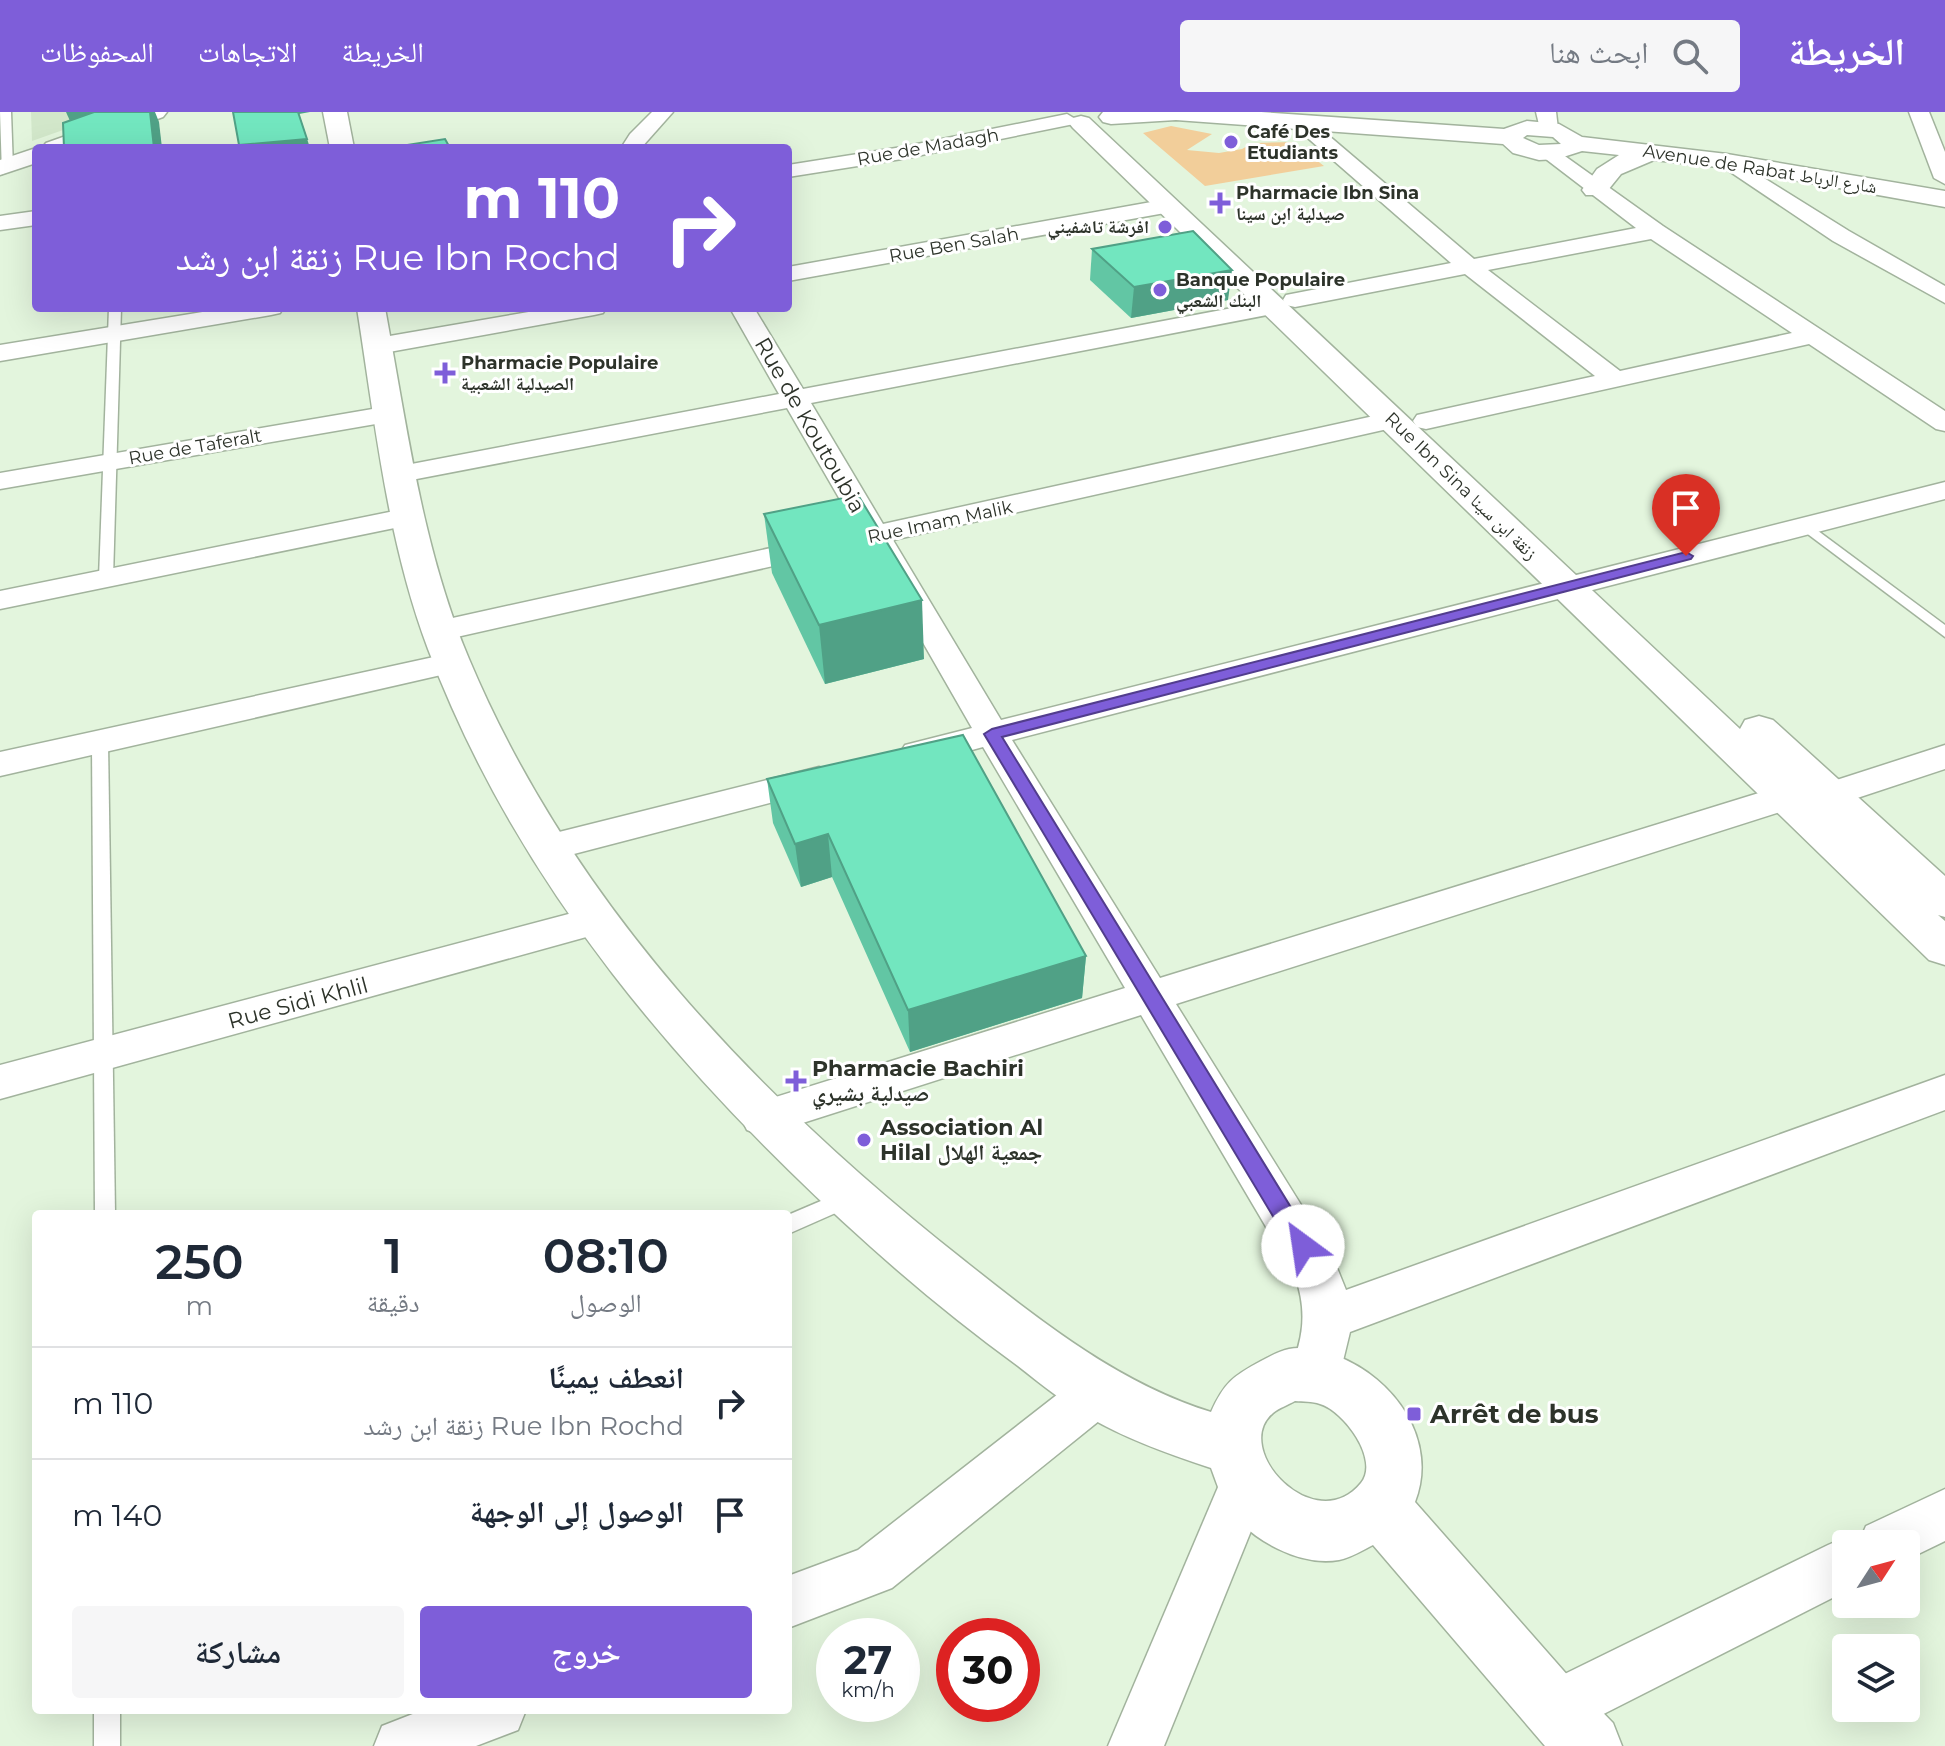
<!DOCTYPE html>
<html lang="ar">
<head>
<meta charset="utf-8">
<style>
	:root { --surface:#fff; --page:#f6f6f7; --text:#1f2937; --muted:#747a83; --line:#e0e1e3; --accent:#7e5ed9 }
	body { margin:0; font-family:Montserrat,"Noto Naskh Arabic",sans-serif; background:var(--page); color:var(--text); direction:rtl; height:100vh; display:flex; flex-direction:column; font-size:30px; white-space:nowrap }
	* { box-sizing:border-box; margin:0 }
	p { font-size:26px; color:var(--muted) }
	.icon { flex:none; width:44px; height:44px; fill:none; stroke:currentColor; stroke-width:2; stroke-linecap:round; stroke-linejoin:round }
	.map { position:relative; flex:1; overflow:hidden; direction:ltr }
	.details { position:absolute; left:32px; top:1098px; width:760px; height:504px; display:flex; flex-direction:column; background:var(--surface); border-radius:8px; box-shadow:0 8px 32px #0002; direction:rtl }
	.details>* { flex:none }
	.hud { position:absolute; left:32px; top:32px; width:760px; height:168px; border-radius:8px; box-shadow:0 8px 32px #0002; direction:rtl; background:#7e5ed9; color:#fff; overflow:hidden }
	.needle { width:52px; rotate:54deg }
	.tools { position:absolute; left:1832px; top:1418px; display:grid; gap:16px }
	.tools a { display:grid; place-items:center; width:88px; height:88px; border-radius:8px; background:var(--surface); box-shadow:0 8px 32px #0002; font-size:40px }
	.speed { position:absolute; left:816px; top:1506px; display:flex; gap:16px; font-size:40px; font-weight:700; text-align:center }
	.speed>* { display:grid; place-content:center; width:104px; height:104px; border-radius:50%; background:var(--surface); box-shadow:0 8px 32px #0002; line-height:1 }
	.speed small { font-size:20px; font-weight:400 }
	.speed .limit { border:12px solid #d22; background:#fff; color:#111 }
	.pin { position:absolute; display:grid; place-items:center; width:68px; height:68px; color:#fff; margin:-82px -34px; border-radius:50% 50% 50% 0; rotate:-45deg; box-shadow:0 0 8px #0007 }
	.pin .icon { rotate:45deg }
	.me { position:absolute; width:88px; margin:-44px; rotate:329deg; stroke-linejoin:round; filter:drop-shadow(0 0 6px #0008) }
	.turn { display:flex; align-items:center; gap:28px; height:168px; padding:0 40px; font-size:36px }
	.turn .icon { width:104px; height:104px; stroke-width:2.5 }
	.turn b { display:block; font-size:56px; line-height:68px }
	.eta { display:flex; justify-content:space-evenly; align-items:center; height:136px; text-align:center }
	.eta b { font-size:48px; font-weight:600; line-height:56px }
	.action { display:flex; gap:16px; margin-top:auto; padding:16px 40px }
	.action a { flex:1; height:92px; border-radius:8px; background:var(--accent); color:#fff; font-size:32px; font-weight:600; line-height:92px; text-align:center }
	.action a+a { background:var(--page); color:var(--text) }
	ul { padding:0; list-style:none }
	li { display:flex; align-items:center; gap:24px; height:112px; padding:0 40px; border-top:2px solid var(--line) }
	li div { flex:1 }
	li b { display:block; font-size:30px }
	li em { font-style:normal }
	header { display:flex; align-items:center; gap:48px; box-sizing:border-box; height:112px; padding:0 40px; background:var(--accent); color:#fff }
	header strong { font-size:38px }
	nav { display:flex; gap:44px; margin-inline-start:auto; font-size:28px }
	.search { width:560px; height:72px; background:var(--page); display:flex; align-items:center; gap:20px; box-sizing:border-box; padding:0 28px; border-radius:8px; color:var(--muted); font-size:30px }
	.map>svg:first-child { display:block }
</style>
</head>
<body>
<header>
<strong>الخريطة</strong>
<div class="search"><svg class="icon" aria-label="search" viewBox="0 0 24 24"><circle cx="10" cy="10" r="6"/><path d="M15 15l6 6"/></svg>ابحث هنا</div>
<nav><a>الخريطة</a><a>الاتجاهات</a><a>المحفوظات</a></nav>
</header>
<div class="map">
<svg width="1945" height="1634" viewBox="0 0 1945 1634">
	<rect width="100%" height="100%" fill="#e3f5dd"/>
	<path fill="#d2e7ca" d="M 31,0 L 114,0 L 32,29 Z"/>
	<path fill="#f2ce9a" d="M 1171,14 L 1212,22 L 1187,38 L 1219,41 L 1242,37 L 1253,31 L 1293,30 L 1324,54 L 1205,74 L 1143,21 Z"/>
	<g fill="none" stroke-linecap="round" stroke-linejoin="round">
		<g stroke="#a2b39d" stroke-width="3">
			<g id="service">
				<path d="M 109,196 L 121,196 L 113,466 L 106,470 L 99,466 Z"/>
				<path d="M 1806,410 L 1945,513 L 1945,525 L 1801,417 L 1801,411 Z"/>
				<path d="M 100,625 L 108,630 L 115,1102 L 95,1102 L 92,630 Z"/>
				<path d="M 849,1077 L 856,1080 L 859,1086 L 856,1092 L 788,1122 L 788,1103 Z"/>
				<rect x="94" y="1598" width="26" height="36"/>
			</g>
		</g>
		<g stroke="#a2b39d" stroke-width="3">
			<g id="minor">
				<path d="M 0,0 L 11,0 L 13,56 L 2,62 Z"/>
				<path d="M 652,0 L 673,0 L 641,36 L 621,36 L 630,22 Z"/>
				<path d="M 1536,0 L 1556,0 L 1558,17 L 1555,21 L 1541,21 Z"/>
				<path d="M 1909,0 L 1929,0 L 1945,40 L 1945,72 L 1934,66 Z"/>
				<path d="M 1067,2 L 1077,8 L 1074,12 L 902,47 L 788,65 L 788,53 L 902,35 Z"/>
				<path d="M 1301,4 L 1308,6 L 1474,147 L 1636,116 L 1538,41 L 1541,37 L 1555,37 L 1663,114 L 1945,299 L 1945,319 L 1936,317 L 1809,232 L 1426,317 L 1417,315 L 1413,309 L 1417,303 L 1595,264 L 1465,162 L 1295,195 L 1286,193 L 1283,188 L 1286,183 L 1451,151 L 1294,14 L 1291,10 ZM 1651,127 L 1792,221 L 1620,259 L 1488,158 Z"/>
				<path d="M 1727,43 L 1849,119 L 1945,174 L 1945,191 L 1833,129 L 1720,53 L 1717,49 Z"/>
				<path d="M 1168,87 L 1179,94 L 1176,99 L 788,169 L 788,155 Z"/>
				<path d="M 36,99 L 36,113 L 0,118 L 0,104 Z"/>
				<path d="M 1274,188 L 1283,190 L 1286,195 L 1283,200 L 811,291 L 883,412 L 1392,300 L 1401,302 L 1405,308 L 1401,314 L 1392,316 L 893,428 L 1001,608 L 1945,370 L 1945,387 L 1012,628 L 1160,866 L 1775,676 L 1787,673 L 1799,676 L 1805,685 L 1799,694 L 1176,892 L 1331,1141 L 1346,1178 L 1945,963 L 1945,998 L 1350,1220 L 1343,1249 L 1329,1279 L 1312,1286 L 1295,1279 L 1288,1263 C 1303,1229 1308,1201 1295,1164 L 1141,903 L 762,1024 L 747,1018 L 741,1006 L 747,994 L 1125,876 L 983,635 L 917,653 L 905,649 L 900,641 L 905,633 L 972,616 L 867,433 L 439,529 L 428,526 L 423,519 L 428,512 L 439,509 L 857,417 L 787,296 L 401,370 L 391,368 L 387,362 L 391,356 L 401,354 L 779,282 L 730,196 L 754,196 L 803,277 Z"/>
				<path d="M 227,196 L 283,196 L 280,201 L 271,203 L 0,249 L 0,233 Z"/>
				<path d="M 552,196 L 606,196 L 603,201 L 594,203 L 378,242 L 369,239 L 365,234 L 369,229 L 378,226 Z"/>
				<path d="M 390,294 L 399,296 L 403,302 L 399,308 L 0,377 L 0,361 Z"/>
				<path d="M 409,396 L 419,399 L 423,405 L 419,411 L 0,497 L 0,479 Z"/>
				<path d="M 452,541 L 463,544 L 468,551 L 463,558 L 0,664 L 0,640 Z"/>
				<path d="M 1945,633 L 1945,657 L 1830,695 L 1818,692 L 1812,683 L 1818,674 Z"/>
				<path d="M 819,655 L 831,659 L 836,667 L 831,675 L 547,749 L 534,745 L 529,736 L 534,727 L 547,723 Z"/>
				<path d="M 595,795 L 608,799 L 614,809 L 608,819 L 0,987 L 0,953 Z"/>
				<path d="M 1098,1257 L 1115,1264 L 1122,1280 L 1115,1296 L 892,1476 L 788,1516 L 788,1464 L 858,1438 L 1081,1264 Z"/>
				<path d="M 1245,1347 L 1263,1354 L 1270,1372 L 1164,1634 L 1108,1634 L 1227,1354 Z"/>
				<path d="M 1945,1377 L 1945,1429 L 1906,1448 L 1906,1432 L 1846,1432 L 1846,1479 L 1574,1617 L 1554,1625 L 1534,1617 L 1526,1597 L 1534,1577 L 1828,1433 L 1846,1425 L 1859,1430 L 1866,1414 Z"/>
				<path d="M 423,1598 L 526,1598 L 518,1618 L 476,1634 L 374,1634 L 382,1614 Z"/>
			</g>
		</g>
		<g stroke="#a2b39d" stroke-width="3">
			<g id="tertiary">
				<path d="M 133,0 L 167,0 L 163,5 L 77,36 L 42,36 L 46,31 Z"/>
				<path d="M 323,0 L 347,0 L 354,36 L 330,36 Z"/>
				<path d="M 1103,0 L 1261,0 L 1504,17 L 1527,9 L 1559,12 L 1582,25 L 1727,42 L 1945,79 L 1945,95 L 1727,56 L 1654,48 L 1621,62 L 1604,83 L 1586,83 L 1582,78 L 1597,57 L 1619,43 L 1582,39 L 1557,47 L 1539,48 L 1513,41 L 1503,32 L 1176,8 L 1111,12 L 1103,10 L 1099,5 ZM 1527,23 L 1553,25 L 1561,32 L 1539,33 L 1523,26 Z"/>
				<path d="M 1081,4 L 1089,6 L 1740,617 L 1745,608 L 1759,604 L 1773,608 L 1945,764 L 1945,805 L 1938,803 L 1945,809 L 1945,853 L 1929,848 L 1073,16 L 1069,11 L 1073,6 Z"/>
				<path d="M 36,36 L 36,51 L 0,63 L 0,48 Z"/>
				<path d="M 357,196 L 385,196 C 407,314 422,436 469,547 C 572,792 760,988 966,1150 C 1042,1210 1118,1271 1211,1300 C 1224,1271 1233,1264 1261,1249 C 1269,1245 1279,1239 1289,1237 C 1304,1234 1323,1239 1337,1244 C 1394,1266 1439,1328 1415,1390 L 1577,1574 L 1613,1611 L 1622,1634 L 1545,1634 L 1373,1433 C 1363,1438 1350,1446 1339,1448 C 1300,1455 1251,1428 1229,1397 C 1221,1386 1216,1369 1211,1356 C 1171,1343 1129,1328 1092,1307 C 1066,1292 1042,1273 1018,1254 C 967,1217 918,1177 871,1135 C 685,968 517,774 428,537 C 387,428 375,310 357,196 ZM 1295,1289 C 1303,1290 1312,1289 1320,1292 C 1344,1299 1380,1348 1361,1371 C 1315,1427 1230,1337 1273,1301 C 1279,1296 1288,1293 1295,1289 Z"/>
			</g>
		</g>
		<use href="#service" fill="#fff" fill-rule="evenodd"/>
		<use href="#minor" fill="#fff" fill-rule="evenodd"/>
		<use href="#tertiary" fill="#fff" fill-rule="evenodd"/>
	</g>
	<g fill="#62c6a4">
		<path d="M 1092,137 L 1228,188 L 1131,206 L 1090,168 Z"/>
		<path d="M 764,402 L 924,547 L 825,572 L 772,461 Z"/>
		<path d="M 767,667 L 1086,844 L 1082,886 L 910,940 L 832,765 L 801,775 L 773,711 Z"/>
	</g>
	<g fill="#50a186">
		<path d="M 66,0 L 124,0 L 74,18 Z"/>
		<path d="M 150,0 L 155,0 L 159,10 L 162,36 L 154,36 Z"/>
		<path d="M 298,0 L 310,0 L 299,2 L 310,36 L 240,36 L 239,33 Z"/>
		<path d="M 1232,158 L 1228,188 L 1131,206 L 1134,175 Z"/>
		<path d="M 922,488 L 924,547 L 825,572 L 819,513 Z"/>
		<path d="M 828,722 L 832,765 L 801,775 L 795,732 Z"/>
		<path d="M 1086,844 L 1082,886 L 910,940 L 908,898 Z"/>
	</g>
	<g fill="#72e6bf" stroke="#50a186" stroke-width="2">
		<path d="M 94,0 L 150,0 L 154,36 L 64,36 L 63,11 Z"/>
		<path d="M 233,0 L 298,0 L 307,27 L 239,33 Z"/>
		<path d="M 445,27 L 450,36 L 388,36 Z"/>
		<path d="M 1193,119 L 1232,158 L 1134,175 L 1092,137 Z"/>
		<path d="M 858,383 L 922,488 L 819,513 L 764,402 Z"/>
		<path d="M 963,623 L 1086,844 L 908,898 L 828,722 L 795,732 L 767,667 Z"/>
	</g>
	<path fill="#7e5ed9" stroke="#523d8d" stroke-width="2" d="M 1686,440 L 1693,444 L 1691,447 L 1002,625 L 1311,1128 L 1314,1134 L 1311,1141 L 1303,1144 L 1295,1141 L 984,622 L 992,617 Z"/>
	<g fill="#7e5ed9" stroke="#fff" stroke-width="3">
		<circle cx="1231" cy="30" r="8"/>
		<path d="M1216 79h8v8h8v8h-8v8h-8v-8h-8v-8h8z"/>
		<circle cx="1165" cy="115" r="8"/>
		<circle cx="1160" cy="178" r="8"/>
		<path d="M441 249h8v8h8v8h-8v8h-8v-8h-8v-8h8z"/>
		<path d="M792 957h8v8h8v8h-8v8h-8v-8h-8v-8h8z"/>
		<circle cx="864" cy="1028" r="8"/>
		<rect x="1406" y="1294" width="16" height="16" rx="4"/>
	</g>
	<g text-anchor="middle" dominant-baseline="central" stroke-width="6" stroke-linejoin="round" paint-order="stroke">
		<g font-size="18" font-weight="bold" fill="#2d332a" stroke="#fff" text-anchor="start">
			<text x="1247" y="20">Café Des<tspan x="1247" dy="21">Etudiants</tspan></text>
			<text x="1236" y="81">Pharmacie Ibn Sina<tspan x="1236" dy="21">صيدلية ابن سينا</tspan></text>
			<text x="1149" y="115" text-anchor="end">افرشة تاشفيني</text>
			<text x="1176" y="168">Banque Populaire<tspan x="1176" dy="21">البنك الشعبي</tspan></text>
			<text x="461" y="251">Pharmacie Populaire<tspan x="461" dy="21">الصيدلية الشعبية</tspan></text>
		</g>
		<g font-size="18" fill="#2d332a" stroke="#fff">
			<text transform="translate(928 35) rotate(-10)">Rue de Madagh</text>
			<text transform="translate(1760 57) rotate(9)">Avenue de Rabat شارع الرباط</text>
			<text transform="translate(954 133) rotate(-10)">Rue Ben Salah</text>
			<text transform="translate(195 335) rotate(-10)">Rue de Taferalt</text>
			<text transform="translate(1461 374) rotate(44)">Rue Ibn Sina زنقة ابن سينا</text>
			<text transform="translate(940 410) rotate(-12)">Rue Imam Malik</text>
		</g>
		<g font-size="22" fill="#2d332a" stroke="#fff">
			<text transform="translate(810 313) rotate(60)">Rue de Koutoubia</text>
			<text transform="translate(298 891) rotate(-15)">Rue Sidi Khlil</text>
		</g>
		<g font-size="22" font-weight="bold" fill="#2d332a" stroke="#fff" text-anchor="start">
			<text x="812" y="956">Pharmacie Bachiri<tspan x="812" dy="25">صيدلية بشيري</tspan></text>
			<text x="880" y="1015">Association Al<tspan x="880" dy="25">Hilal جمعية الهلال</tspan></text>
		</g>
		<g font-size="26" font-weight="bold" fill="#2d332a" stroke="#fff" text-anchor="start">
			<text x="1430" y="1302">Arrêt de bus</text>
		</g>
	</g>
</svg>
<div class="tools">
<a><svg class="needle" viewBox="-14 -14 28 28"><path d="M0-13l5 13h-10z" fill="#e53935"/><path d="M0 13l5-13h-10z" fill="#747a83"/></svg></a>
<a><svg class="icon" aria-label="layers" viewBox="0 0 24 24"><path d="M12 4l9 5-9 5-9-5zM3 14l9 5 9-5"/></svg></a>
</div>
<div class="speed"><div>27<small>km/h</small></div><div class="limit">30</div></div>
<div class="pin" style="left:1686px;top:444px;background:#d93025"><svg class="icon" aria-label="arrive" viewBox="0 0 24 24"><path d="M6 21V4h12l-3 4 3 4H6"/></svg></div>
<svg class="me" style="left:1303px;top:1134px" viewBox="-20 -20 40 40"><circle r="19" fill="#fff"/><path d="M0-13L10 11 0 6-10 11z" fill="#7e5ed9"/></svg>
<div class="hud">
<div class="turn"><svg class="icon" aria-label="right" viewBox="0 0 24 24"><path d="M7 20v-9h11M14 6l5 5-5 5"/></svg><div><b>110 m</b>Rue Ibn Rochd زنقة ابن رشد</div></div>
</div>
<section class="details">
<div class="eta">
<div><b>08:10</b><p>الوصول</p></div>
<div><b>1</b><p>دقيقة</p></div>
<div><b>250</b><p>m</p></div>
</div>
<ul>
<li><svg class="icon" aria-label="right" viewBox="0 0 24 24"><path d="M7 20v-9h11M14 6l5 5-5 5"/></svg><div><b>انعطف يمينًا</b><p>Rue Ibn Rochd زنقة ابن رشد</p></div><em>110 m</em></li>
<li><svg class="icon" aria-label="arrive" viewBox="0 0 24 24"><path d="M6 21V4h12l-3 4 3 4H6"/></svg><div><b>الوصول إلى الوجهة</b></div><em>140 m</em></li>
</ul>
<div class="action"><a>خروج</a><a>مشاركة</a></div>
</section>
</div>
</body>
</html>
